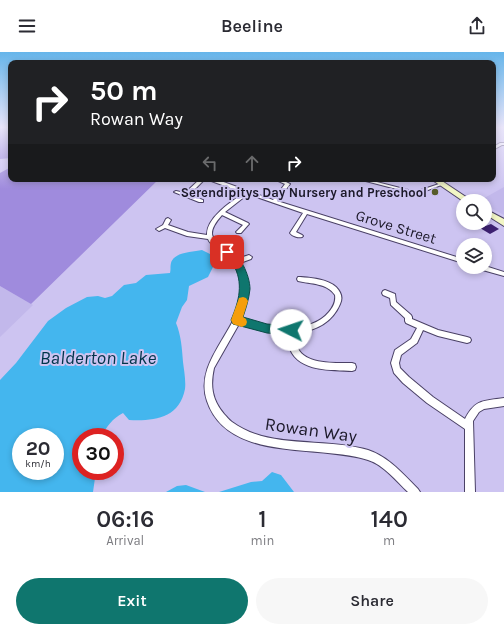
<!DOCTYPE html>
<html lang="en">
<head>
<meta charset="utf-8">
<style>
	:root { --surface:#fff; --page:#f7f7f7; --text:#2b2b33; --muted:#7c7c81; --accent:#0f766e }
	body { margin:0; font-family:Karla,sans-serif; background:var(--page); color:var(--text); height:100vh; display:flex; flex-direction:column; font-size:15px; white-space:nowrap }
	* { box-sizing:border-box; margin:0 }
	p { font-size:13px; color:var(--muted) }
	.icon { flex:none; width:22px; height:22px; fill:none; stroke:currentColor; stroke-width:2; stroke-linecap:round; stroke-linejoin:round }
	.map { position:relative; height:440px; overflow:hidden }
	.details { display:flex; flex-direction:column; background:var(--surface); flex:1 }
	.details>* { flex:none }
	.guide { position:absolute; left:8px; top:8px; width:488px; height:122px; border-radius:8px; box-shadow:0 2px 6px #0003; background:#202124; color:#fff; overflow:hidden }
	.buttons { position:absolute; left:456px; top:142px; display:grid; gap:8px }
	.buttons a { display:grid; place-items:center; width:36px; height:36px; border-radius:50%; background:var(--surface); box-shadow:0 2px 6px #0003; font-size:20px }
	.speed { position:absolute; left:12px; top:376px; display:flex; gap:8px; font-size:20px; font-weight:700; text-align:center }
	.speed>* { display:grid; place-content:center; width:52px; height:52px; border-radius:50%; background:var(--surface); box-shadow:0 2px 6px #0003; line-height:1 }
	.speed small { font-size:10px; font-weight:400 }
	.speed .limit { border:6px solid #d22; background:#fff; color:#111 }
	.pin { position:absolute; display:grid; place-items:center; width:34px; height:34px; color:#fff; margin:-17px; border-radius:8px; box-shadow:0 2px 6px #0006 }
	.me { position:absolute; width:44px; margin:-22px; rotate:274deg; stroke-linejoin:round; filter:drop-shadow(0 0 3px #0008) }
	.turn { display:flex; align-items:center; gap:14px; height:84px; padding:0 16px; font-size:18px }
	.turn .icon { width:52px; height:52px; stroke-width:2.5 }
	.turn b { display:block; font-size:28px; line-height:34px }
	.lanes { display:flex; align-items:center; height:38px; padding:0 16px; background:#0003; justify-content:center; gap:20px; direction:ltr }
	.lanes .off { opacity:.35 }
	.eta { display:flex; justify-content:space-evenly; align-items:center; height:68px; text-align:center }
	.eta b { font-size:24px; font-weight:600; line-height:28px }
	.button { display:flex; gap:8px; margin-top:auto; padding:8px 16px }
	.button a { flex:1; height:46px; border-radius:24px; background:var(--accent); color:#fff; font-size:16px; font-weight:600; line-height:46px; text-align:center }
	.button a+a { background:var(--page); color:var(--text) }
	header { display:flex; justify-content:space-between; align-items:center; height:52px; padding:0 16px; background:var(--surface); font-size:18px; font-weight:600 }
	.map>svg:first-child { display:block }
</style>
</head>
<body>
<header><svg class="icon" aria-label="menu" viewBox="0 0 24 24"><path d="M4 6h16M4 12h16M4 18h16"/></svg>Beeline<svg class="icon" aria-label="share" viewBox="0 0 24 24"><path d="M12 15V3M7 8l5-5 5 5M5 13v7h14v-7"/></svg></header>
<div class="map">
<svg width="504" height="440" viewBox="0 0 504 440">
	<rect width="100%" height="100%" fill="#cdc4f1"/>
	<g fill="#c2b8eb">
		<path d="M 504,135 L 504,163 L 485,153 L 485,149 L 479,149 Z"/>
		<path d="M 0,234 L 33,253 L 0,285 Z"/>
	</g>
	<g fill="#9f8bdd">
		<path d="M 0,75 L 11,75 L 11,106 L 0,107 Z"/>
		<path d="M 11,115 L 11,127 L 159,127 L 31,252 L 0,234 L 0,121 Z"/>
	</g>
	<g fill="#44b6ee" fill-rule="evenodd">
		<path d="M 202,198 L 212,203 L 216,209 L 208,225 L 189,234 L 187,248 L 182,255 L 176,271 C 181,283 182,296 183,310 C 184,318 186,329 185,337 C 179,367 154,369 129,368 L 123,361 C 112,367 107,374 101,385 L 81,385 L 81,419 L 96,419 L 93,440 L 0,440 L 0,328 L 16,311 L 48,269 L 66,256 L 87,245 L 98,244 L 105,246 L 112,244 L 124,233 L 136,231 L 146,223 L 170,221 C 171,217 170,215 171,211 C 174,200 192,200 202,198 ZM 21,385 L 55,385 L 55,419 L 21,419 Z"/>
		<path d="M 272,420 L 281,423 L 294,440 L 219,440 L 251,430 L 262,429 Z"/>
		<path d="M 186,433 L 205,440 L 166,440 L 177,434 Z"/>
	</g>
	<path fill="#3d2171" d="M 491,172 L 499,177 L 490,182 L 480,176 Z"/>
	<g fill="none" stroke-linecap="round" stroke-linejoin="round">
		<g stroke="#4a4166" stroke-width="2">
			<g id="street">
				<path d="M 500,91 L 504,91 L 504,93 L 502,93 L 493,98 L 493,95 Z"/>
				<path d="M 200,127 L 205,127 L 189,143 L 203,148 L 203,150 L 199,150 L 174,140 L 176,139 L 185,141 Z"/>
				<path d="M 206,127 L 213,127 L 218,128 L 273,148 L 285,132 L 274,127 L 280,127 L 290,132 L 277,149 L 463,207 L 463,211 L 307,162 L 296,180 L 302,183 L 303,184 L 302,185 C 298,186 292,184 290,181 L 303,161 L 248,142 L 225,160 L 248,171 L 249,172 L 248,173 L 241,181 L 237,181 L 236,180 L 243,173 L 222,163 C 198,190 223,189 237,207 L 249,203 L 252,205 L 251,207 L 240,211 C 251,230 249,247 241,266 C 266,275 309,284 329,260 C 333,255 336,250 335,243 C 327,231 311,232 298,229 L 297,227 L 298,225 L 300,225 C 312,226 327,227 336,235 C 341,240 343,246 340,252 C 332,271 315,279 295,281 C 295,285 295,290 297,294 C 303,313 336,311 352,311 L 355,312 L 356,315 L 355,318 L 352,319 C 332,318 299,320 290,297 C 288,292 288,287 288,281 C 271,282 254,277 239,272 L 214,316 C 210,334 212,348 224,362 C 226,364 229,368 232,370 C 270,398 325,385 368,398 C 389,405 403,422 418,437 L 420,440 L 408,440 C 396,429 384,413 368,408 C 319,392 228,411 207,349 C 194,311 235,282 241,246 C 242,238 242,230 239,222 C 236,213 231,205 223,200 C 217,196 211,194 208,187 L 187,184 L 165,176 L 159,179 L 156,177 L 163,173 L 166,167 L 168,166 L 171,168 L 168,173 L 188,180 L 207,183 C 206,166 232,149 244,141 Z"/>
				<path d="M 358,127 L 365,127 L 412,139 L 418,139 L 442,131 L 444,132 L 420,141 L 412,141 Z"/>
				<path d="M 485,214 L 504,220 L 504,224 L 479,217 L 478,215 L 485,215 Z"/>
				<path d="M 385,238 L 395,242 L 396,250 L 411,263 L 412,265 L 412,267 L 438,278 L 467,285 L 470,286 L 471,288 L 470,290 L 467,291 L 438,284 L 423,278 L 417,291 L 401,303 L 399,311 L 400,316 L 409,325 L 433,345 L 465,367 C 475,347 484,349 504,346 L 504,354 L 484,357 L 479,360 L 473,369 L 475,440 L 465,440 L 465,377 L 427,351 L 403,331 L 394,321 L 391,311 L 395,298 L 411,287 L 417,276 L 406,271 L 405,269 L 405,266 L 391,253 L 390,246 L 383,243 L 382,241 L 383,239 Z"/>
			</g>
		</g>
		<g stroke="#4a4166" stroke-width="2">
			<g id="secondary">
				<path d="M 431,127 L 439,127 L 472,149 L 463,149 Z"/>
				<path d="M 485,157 L 504,167 L 504,174 L 485,162 Z"/>
			</g>
		</g>
		<use href="#street" fill="#fff" fill-rule="evenodd"/>
		<use href="#secondary" fill="#f2f6c5" fill-rule="evenodd"/>
	</g>
	<linearGradient id="sky" x2="0" y2="1"><stop stop-color="#66b5ea"/><stop offset="0.55" stop-color="#e8e4f9"/><stop offset="1" stop-color="#e8e4f9" stop-opacity="0"/></linearGradient>
	<rect width="504" height="137" fill="url(#sky)"/>
	<path fill="#0f766e" stroke="#0a4d48" d="M 227,197 C 240,201 250,224 250,237 C 249,247 246,256 243,265 L 267,272 L 291,274 L 295,275 L 296,278 L 295,282 L 291,283 L 267,281 L 233,272 L 231,268 C 239,249 244,231 233,212 C 230,208 225,205 223,200 Z"/>
	<path fill="#f59e0b" d="M 243,245 L 246,246 L 248,249 L 243,265 L 246,267 L 247,270 L 246,273 L 242,275 L 233,272 L 231,268 L 238,249 L 239,246 Z"/>
	<circle fill="#575c2a" stroke="#cdc4f1" stroke-width="1.5" cx="435" cy="140" r="4"/>
	<g text-anchor="middle" dominant-baseline="central" stroke-width="4" stroke-linejoin="round" paint-order="stroke">
		<g font-size="13" font-weight="bold" fill="#1c1929" stroke="#cdc4f1" text-anchor="end">
			<text x="427" y="140">Serendipitys Day Nursery and Preschool</text>
		</g>
		<g font-size="15" fill="#1c1929" stroke="#cdc4f1">
			<text transform="translate(396 175) rotate(17)">Grove Street</text>
		</g>
		<g font-size="18" fill="#1c1929" stroke="#cdc4f1">
			<text transform="translate(311 378) rotate(8)">Rowan Way</text>
		</g>
		<g font-size="19" font-style="italic" fill="#00344a" stroke="#cdc4f1">
			<text x="98" y="306">Balderton Lake</text>
		</g>
	</g>
</svg>
<div class="buttons">
<a><svg class="icon" aria-label="search" viewBox="0 0 24 24"><circle cx="10" cy="10" r="6"/><path d="M15 15l6 6"/></svg></a>
<a><svg class="icon" aria-label="layers" viewBox="0 0 24 24"><path d="M12 4l9 5-9 5-9-5zM3 14l9 5 9-5"/></svg></a>
</div>
<div class="speed"><div>20<small>km/h</small></div><div class="limit">30</div></div>
<div class="pin" style="left:227px;top:200px;background:#d93025"><svg class="icon" aria-label="arrive" viewBox="0 0 24 24"><path d="M6 21V4h12l-3 4 3 4H6"/></svg></div>
<svg class="me" style="left:291px;top:278px" viewBox="-20 -20 40 40"><circle r="19" fill="#fff"/><path d="M0-13L10 11 0 6-10 11z" fill="#0f766e"/></svg>
<div class="guide">
<div class="turn"><svg class="icon" aria-label="right" viewBox="0 0 24 24"><path d="M7 20v-9h11M14 6l5 5-5 5"/></svg><div><b>50 m</b>Rowan Way</div></div>
<div class="lanes"><svg class="icon off" aria-label="left" viewBox="0 0 24 24"><path d="M17 20v-9H6M10 6l-5 5 5 5"/></svg><svg class="icon off" aria-label="ahead" viewBox="0 0 24 24"><path d="M12 20V5M6 11l6-6 6 6"/></svg><svg class="icon" aria-label="right" viewBox="0 0 24 24"><path d="M7 20v-9h11M14 6l5 5-5 5"/></svg></div>
</div>
</div>
<section class="details">
<div class="eta">
<div><b>06:16</b><p>Arrival</p></div>
<div><b>1</b><p>min</p></div>
<div><b>140</b><p>m</p></div>
</div>
<div class="button"><a>Exit</a><a>Share</a></div>
</section>
</body>
</html>
